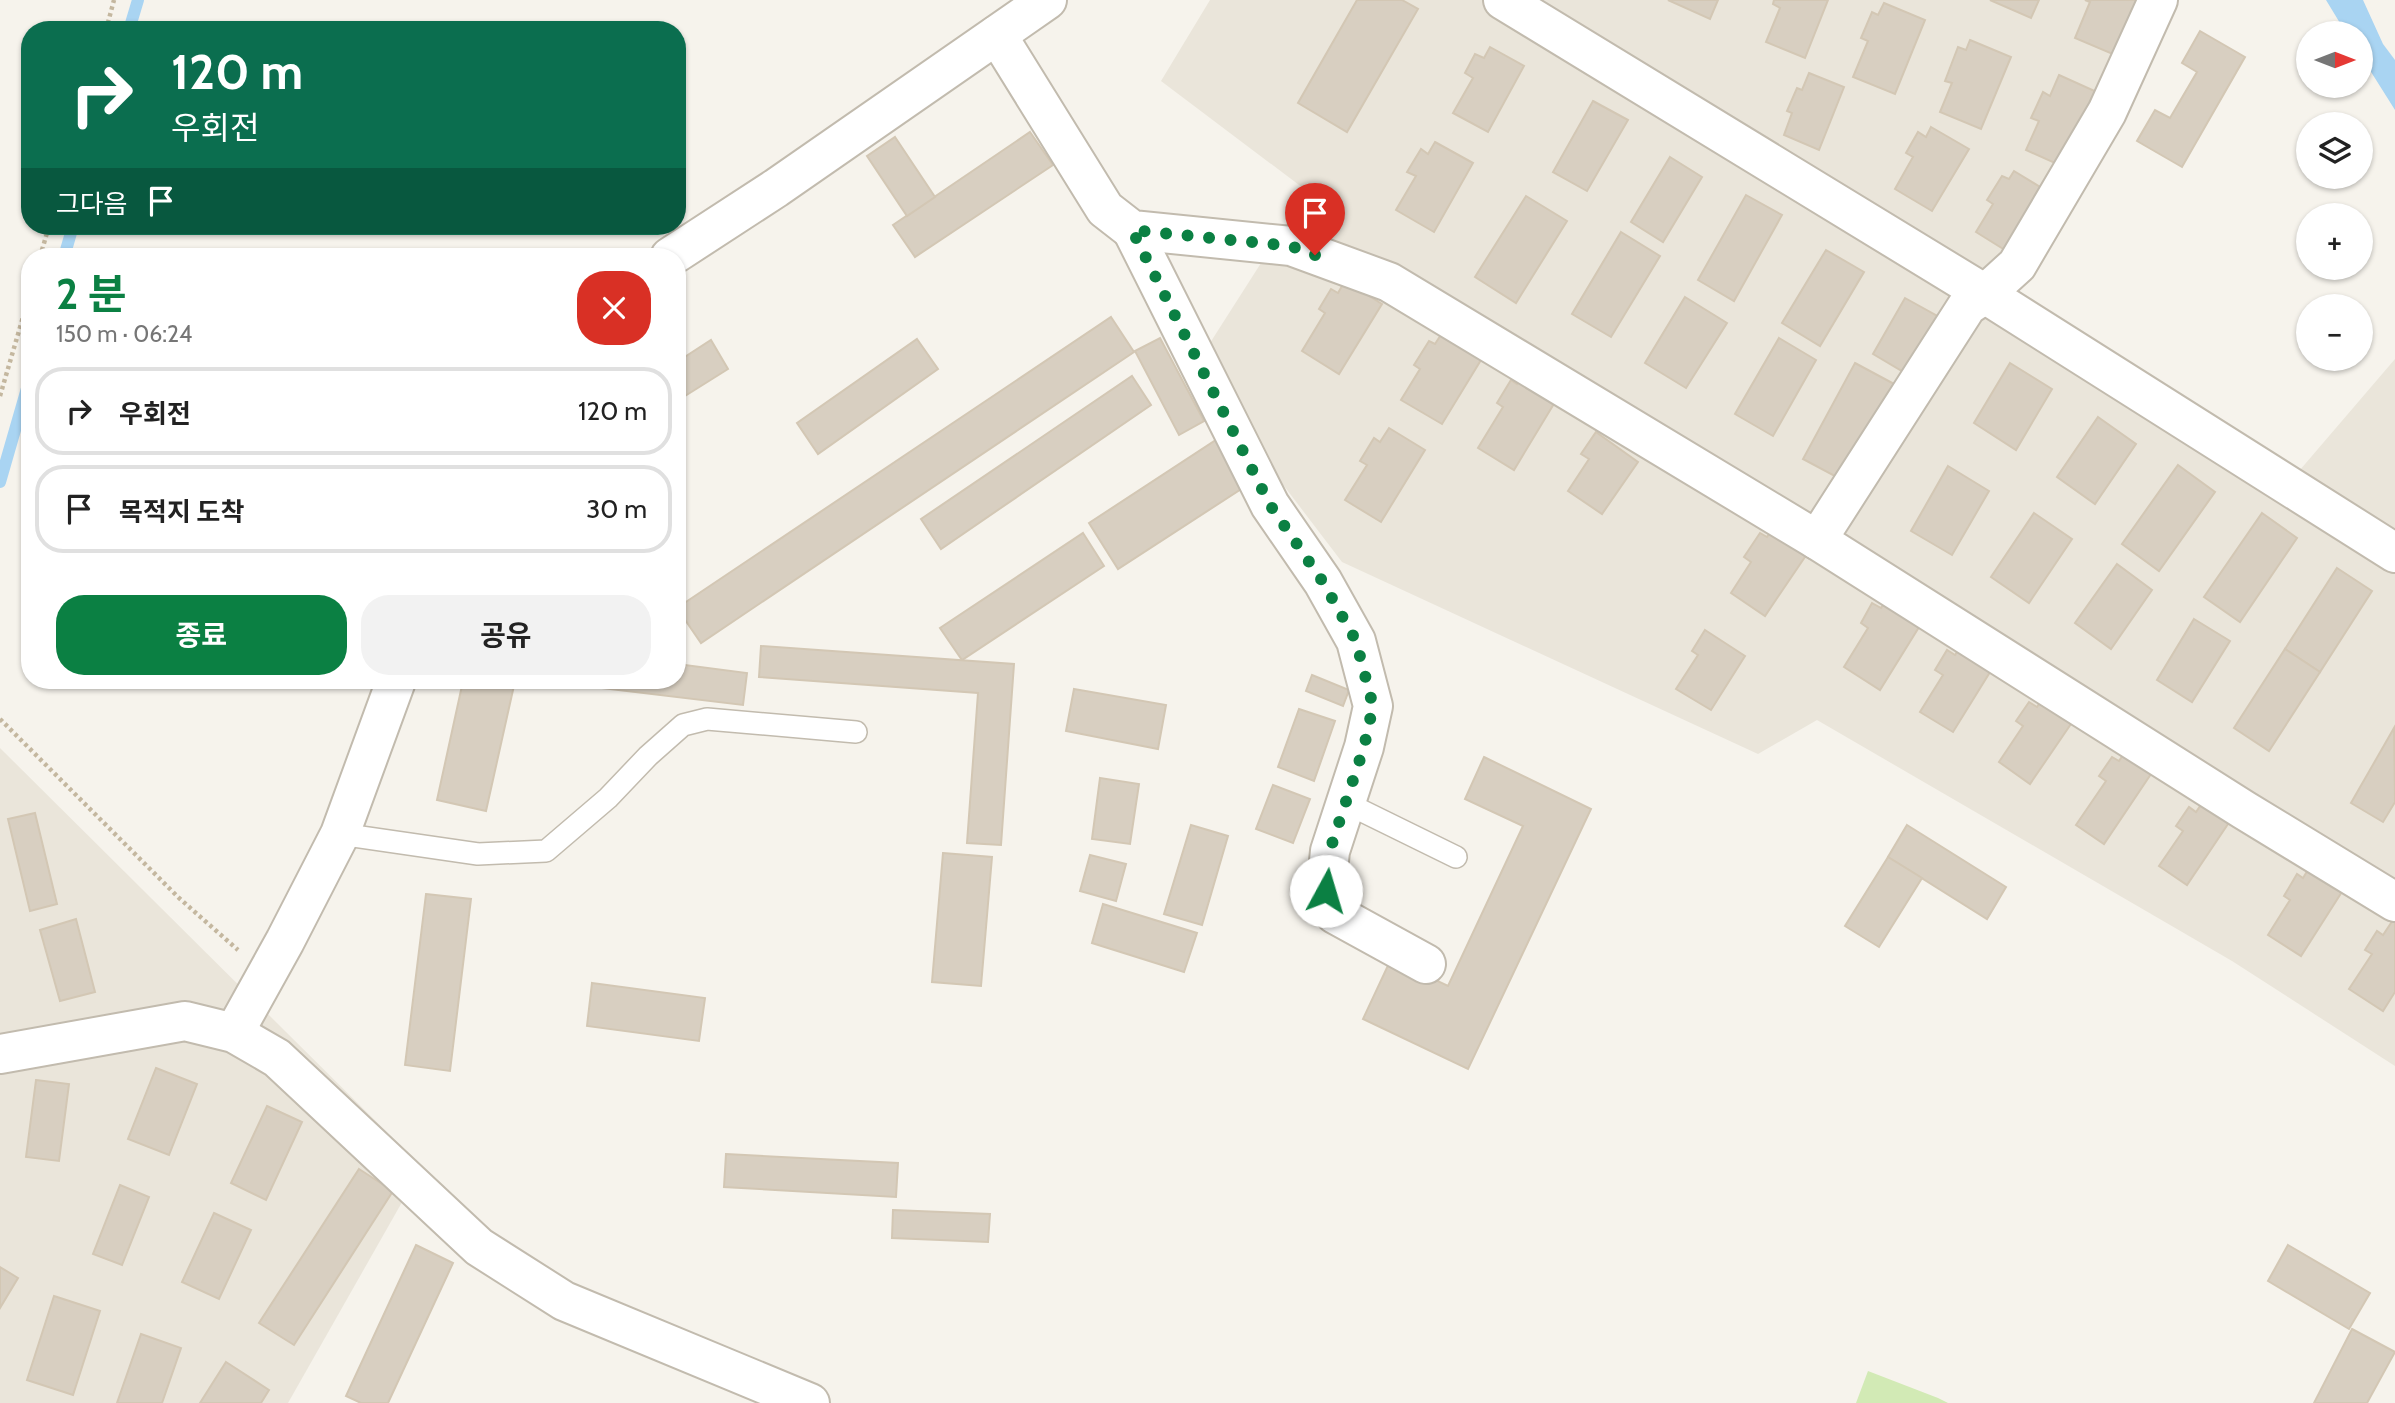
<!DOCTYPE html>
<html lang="ko">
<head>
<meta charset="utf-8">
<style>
	:root { --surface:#fff; --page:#f2f2f2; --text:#222; --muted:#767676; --line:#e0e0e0; --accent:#0b8043 }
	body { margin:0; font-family:Cabin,"Noto Sans KR",sans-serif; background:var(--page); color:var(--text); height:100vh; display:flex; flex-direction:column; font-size:26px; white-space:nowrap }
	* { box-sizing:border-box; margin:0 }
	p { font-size:23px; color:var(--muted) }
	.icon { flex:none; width:38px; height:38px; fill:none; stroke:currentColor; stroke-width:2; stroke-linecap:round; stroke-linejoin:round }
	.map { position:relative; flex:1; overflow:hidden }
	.sheet { position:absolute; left:21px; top:248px; width:665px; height:441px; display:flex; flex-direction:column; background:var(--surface); border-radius:28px; box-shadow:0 2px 5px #0004 }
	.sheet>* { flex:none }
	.banner { position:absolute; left:21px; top:21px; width:665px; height:214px; border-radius:28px; box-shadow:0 2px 5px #0004; background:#0b6e4f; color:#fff; overflow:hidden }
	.needle { width:46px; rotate:90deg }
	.buttons { position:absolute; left:2296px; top:21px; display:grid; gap:14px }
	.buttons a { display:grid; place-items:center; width:77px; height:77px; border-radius:50%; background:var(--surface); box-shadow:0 2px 5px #0004; font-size:35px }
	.pin { position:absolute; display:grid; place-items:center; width:60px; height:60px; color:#fff; margin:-72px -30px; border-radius:50% 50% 50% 0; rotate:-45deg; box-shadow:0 0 7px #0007 }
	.pin .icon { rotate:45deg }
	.me { position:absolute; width:77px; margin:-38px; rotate:6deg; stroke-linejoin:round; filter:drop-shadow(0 0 5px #0008) }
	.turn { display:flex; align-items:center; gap:24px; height:147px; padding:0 35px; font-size:32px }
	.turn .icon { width:91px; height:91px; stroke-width:2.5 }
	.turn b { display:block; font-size:49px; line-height:60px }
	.then { display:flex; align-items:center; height:66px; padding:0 35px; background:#0003; gap:14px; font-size:26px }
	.round { display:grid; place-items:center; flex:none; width:74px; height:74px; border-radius:28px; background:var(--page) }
	.summary { display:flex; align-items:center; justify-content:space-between; height:119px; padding:0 35px }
	h1 { font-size:42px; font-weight:700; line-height:52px; color:var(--accent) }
	.primary-button { display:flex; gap:14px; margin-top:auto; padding:14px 35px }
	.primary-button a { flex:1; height:80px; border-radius:28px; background:var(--accent); color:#fff; font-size:28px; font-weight:700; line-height:80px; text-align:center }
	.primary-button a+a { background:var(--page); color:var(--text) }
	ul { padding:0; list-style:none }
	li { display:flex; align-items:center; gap:21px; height:88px; margin:0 14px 10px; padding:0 21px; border:4px solid var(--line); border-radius:28px }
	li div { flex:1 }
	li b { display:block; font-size:26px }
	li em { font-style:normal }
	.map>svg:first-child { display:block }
</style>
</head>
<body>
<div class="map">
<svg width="2395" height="1403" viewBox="0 0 2395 1403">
	<rect width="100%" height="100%" fill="#f6f3ec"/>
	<g fill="#eae5da">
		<path d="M 1210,0 L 2144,0 L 1995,278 L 2276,498 L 2395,359 L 2395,1066 L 2232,961 L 1817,720 L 1758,754 L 1342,562 L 1194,368 L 1307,191 L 1161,81 Z"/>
		<path d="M 0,748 L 422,1167 L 288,1403 L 0,1403 Z"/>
	</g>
	<path fill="#d2eab5" d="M 1868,1371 L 1938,1398 L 1948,1403 L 1856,1403 Z"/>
	<path fill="#a9d4f2" d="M 2326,0 L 2363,0 L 2383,44 L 2395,60 L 2395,110 L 2361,56 L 2361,33 L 2346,33 Z"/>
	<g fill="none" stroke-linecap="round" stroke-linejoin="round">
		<g stroke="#a9d4f2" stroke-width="12">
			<path d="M 129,30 L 138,0"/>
			<path d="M 64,257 L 73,226"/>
			<path d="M 0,482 L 30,378"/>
		</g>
	</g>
	<g fill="#d8cfc1" stroke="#d3c7b4" stroke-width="2">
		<path d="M 1357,0 L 1402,0 L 1418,9 L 1347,132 L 1298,103 Z"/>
		<path d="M 1668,0 L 1718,0 L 1710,19 Z"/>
		<path d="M 1774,0 L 1828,0 L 1805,58 L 1766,42 L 1780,8 L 1773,4 Z"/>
		<path d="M 1990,0 L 2039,0 L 2031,18 Z"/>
		<path d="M 2085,0 L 2138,0 L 2115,55 L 2075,38 L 2090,2 Z"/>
		<path d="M 1884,3 L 1925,20 L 1895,94 L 1853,77 L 1868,41 L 1861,38 L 1872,12 L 1878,15 Z"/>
		<path d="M 2200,31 L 2245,57 L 2182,167 L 2137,141 L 2155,110 L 2170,118 L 2197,72 L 2182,63 Z"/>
		<path d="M 1970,40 L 2011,57 L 1981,129 L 1940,112 L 1952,83 L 1945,81 L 1958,47 L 1966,50 Z"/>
		<path d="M 1490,47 L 1524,66 L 1488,132 L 1453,113 L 1473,78 L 1465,73 L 1475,54 L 1484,58 Z"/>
		<path d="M 1809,73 L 1844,87 L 1819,150 L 1784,135 L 1792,113 L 1787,111 L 1797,88 L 1802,90 Z"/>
		<path d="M 2059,75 L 2099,93 L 2066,168 L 2026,150 L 2039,121 L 2031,118 L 2043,92 L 2050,96 Z"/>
		<path d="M 1593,101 L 1628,120 L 1587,191 L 1553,172 Z"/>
		<path d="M 1931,127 L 1969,149 L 1932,211 L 1895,189 L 1913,157 L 1906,153 L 1918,132 L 1926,137 Z"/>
		<path d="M 1030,132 L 1053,165 L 915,257 L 893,225 Z"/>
		<path d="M 895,137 L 935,197 L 907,216 L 867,156 Z"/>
		<path d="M 1435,142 L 1473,163 L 1434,232 L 1396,210 L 1416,176 L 1407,172 L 1421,149 L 1428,154 Z"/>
		<path d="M 1670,157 L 1702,177 L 1663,242 L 1631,222 Z"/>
		<path d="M 2014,171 L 2050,193 L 2013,255 L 1976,232 L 1993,204 L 1987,200 L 2002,176 L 2009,179 Z"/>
		<path d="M 1746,195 L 1782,215 L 1734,301 L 1698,280 Z"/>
		<path d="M 1526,196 L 1567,221 L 1516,303 L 1475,277 Z"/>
		<path d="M 1621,232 L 1660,256 L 1611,337 L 1572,314 Z"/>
		<path d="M 1826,250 L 1864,272 L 1820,346 L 1782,323 Z"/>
		<path d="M 1345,281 L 1382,304 L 1339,374 L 1302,351 L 1325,313 L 1319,309 L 1331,289 L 1338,293 Z"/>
		<path d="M 1685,297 L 1727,323 L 1686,388 L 1645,363 Z"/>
		<path d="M 1905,298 L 1939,317 L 1907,374 L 1873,354 Z"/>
		<path d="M 1111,317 L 1134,352 L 701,643 L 677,608 Z"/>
		<path d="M 1444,330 L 1484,355 L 1442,424 L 1401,400 L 1420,369 L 1414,365 L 1429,341 L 1435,344 Z"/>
		<path d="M 1160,338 L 1204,421 L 1179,435 L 1135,351 Z"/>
		<path d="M 1779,338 L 1816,360 L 1773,436 L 1735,414 Z"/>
		<path d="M 917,339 L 938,369 L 818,454 L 797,423 Z"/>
		<path d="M 711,340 L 728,369 L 677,401 L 677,362 Z"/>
		<path d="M 1855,363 L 1896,385 L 1844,481 L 1803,459 Z"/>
		<path d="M 2010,363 L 2052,389 L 2016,450 L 1974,423 Z"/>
		<path d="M 1132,376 L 1151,405 L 941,549 L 921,519 Z"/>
		<path d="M 1522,376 L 1558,397 L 1514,470 L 1478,448 L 1503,407 L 1497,403 L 1511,380 L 1517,384 Z"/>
		<path d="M 2098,417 L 2136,444 L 2095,504 L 2057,477 Z"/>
		<path d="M 1389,428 L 1425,450 L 1381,522 L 1345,500 L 1367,465 L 1360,461 L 1374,438 L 1380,442 Z"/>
		<path d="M 1596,432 L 1638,462 L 1602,514 L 1568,491 L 1589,459 L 1581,454 Z"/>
		<path d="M 1219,438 L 1249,484 L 1118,569 L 1089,523 Z"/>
		<path d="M 2178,465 L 2215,492 L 2159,571 L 2122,544 Z"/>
		<path d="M 1948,466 L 1989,491 L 1952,555 L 1911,531 Z"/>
		<path d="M 2034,513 L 2072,539 L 2029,603 L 1991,577 Z"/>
		<path d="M 2262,513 L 2297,538 L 2240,622 L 2204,597 Z"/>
		<path d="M 1774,527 L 1809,551 L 1765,616 L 1731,593 L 1751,562 L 1744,557 L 1760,533 L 1767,537 Z"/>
		<path d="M 1083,533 L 1104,566 L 962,660 L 940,628 Z"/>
		<path d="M 2117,564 L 2152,590 L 2111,649 L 2075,623 Z"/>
		<path d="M 2337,568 L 2372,591 L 2320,672 L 2285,649 Z"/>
		<path d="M 1888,597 L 1924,619 L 1880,690 L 1844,667 L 1868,628 L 1861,623 L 1872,603 L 1881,608 Z"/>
		<path d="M 2194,619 L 2230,641 L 2192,702 L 2157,680 Z"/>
		<path d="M 1705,630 L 1745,656 L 1711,710 L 1676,689 L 1698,655 L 1692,651 Z"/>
		<path d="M 1962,644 L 1995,664 L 1953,732 L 1920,712 L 1943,675 L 1935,670 L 1947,650 L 1955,655 Z"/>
		<path d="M 761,646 L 1014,664 L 1001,845 L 967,843 L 978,693 L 759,677 Z"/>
		<path d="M 2285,649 L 2320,672 L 2269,751 L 2234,728 Z"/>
		<path d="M 677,664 L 747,673 L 743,705 L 584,686 L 585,681 L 677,681 Z"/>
		<path d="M 1312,675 L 1349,690 L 1343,706 L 1306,691 Z"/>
		<path d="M 463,681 L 515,681 L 486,811 L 437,800 Z"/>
		<path d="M 1074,689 L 1166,705 L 1158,749 L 1066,731 Z"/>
		<path d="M 2044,696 L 2075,718 L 2030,784 L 1999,762 L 2023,726 L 2016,721 L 2029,702 L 2037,707 Z"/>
		<path d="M 1299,709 L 1335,721 L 1314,781 L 1278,767 Z"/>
		<path d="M 2394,728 L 2395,802 L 2383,822 L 2351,803 Z"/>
		<path d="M 2127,749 L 2155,768 L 2104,844 L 2076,825 L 2106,781 L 2099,776 L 2112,757 L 2119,761 Z"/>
		<path d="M 1484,757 L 1591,809 L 1468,1069 L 1363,1019 L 1391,959 L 1448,986 L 1523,826 L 1465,799 Z"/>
		<path d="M 1100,778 L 1139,784 L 1130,844 L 1092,839 Z"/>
		<path d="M 1273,785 L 1310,799 L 1293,843 L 1256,829 Z"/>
		<path d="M 2205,799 L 2232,818 L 2187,885 L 2159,866 L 2183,831 L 2176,826 L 2189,807 L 2196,812 Z"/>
		<path d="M 35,813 L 57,904 L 30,911 L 8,819 Z"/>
		<path d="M 1191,825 L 1228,836 L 1202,925 L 1164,914 Z"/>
		<path d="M 1907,825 L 2006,887 L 1987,919 L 1888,857 Z"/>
		<path d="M 943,853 L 992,857 L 981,986 L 932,982 Z"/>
		<path d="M 1090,855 L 1126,864 L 1116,901 L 1080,891 Z"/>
		<path d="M 1888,857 L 1922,878 L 1879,947 L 1845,926 Z"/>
		<path d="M 2311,865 L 2345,887 L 2301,956 L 2268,935 L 2290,900 L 2284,896 L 2297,874 L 2303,878 Z"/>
		<path d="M 426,894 L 471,899 L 450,1071 L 405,1065 Z"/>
		<path d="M 1103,904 L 1197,933 L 1184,972 L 1092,943 Z"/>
		<path d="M 76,919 L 95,992 L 60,1001 L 40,930 Z"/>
		<path d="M 2393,920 L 2395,921 L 2395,992 L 2383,1011 L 2349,989 L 2372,954 L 2365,950 L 2377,931 L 2383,935 Z"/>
		<path d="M 592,983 L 705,998 L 699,1041 L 587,1026 Z"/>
		<path d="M 156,1068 L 197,1084 L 169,1155 L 128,1139 Z"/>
		<path d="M 36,1080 L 69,1084 L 59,1161 L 26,1157 Z"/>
		<path d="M 267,1106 L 302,1122 L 266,1200 L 231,1183 Z"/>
		<path d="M 726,1154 L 898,1163 L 896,1197 L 724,1187 Z"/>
		<path d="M 359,1169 L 393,1191 L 294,1345 L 259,1323 Z"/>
		<path d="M 120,1185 L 149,1197 L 122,1265 L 93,1254 Z"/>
		<path d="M 893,1210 L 990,1214 L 988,1242 L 892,1238 Z"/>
		<path d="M 214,1213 L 251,1230 L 219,1299 L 182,1282 Z"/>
		<path d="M 416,1245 L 453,1263 L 388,1403 L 361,1403 L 346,1396 Z"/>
		<path d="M 2288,1245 L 2370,1293 L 2349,1329 L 2268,1281 Z"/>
		<path d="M 0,1267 L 18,1278 L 0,1308 Z"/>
		<path d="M 54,1296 L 100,1311 L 73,1395 L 27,1380 Z"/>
		<path d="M 2352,1329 L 2395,1352 L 2367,1403 L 2314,1403 Z"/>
		<path d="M 141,1334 L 181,1348 L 162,1403 L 117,1403 Z"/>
		<path d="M 226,1362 L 269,1390 L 261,1403 L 200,1403 Z"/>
	</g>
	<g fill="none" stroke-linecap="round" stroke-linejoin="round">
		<g stroke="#c2bbae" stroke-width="24">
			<g id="lane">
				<path d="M 1346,803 L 1456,857"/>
				<path d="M 340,834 L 478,854 L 546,851 L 608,798 L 648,756 L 683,725 L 707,719 L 856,732"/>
			</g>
		</g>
		<g stroke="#c2bbae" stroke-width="42">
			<g id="street">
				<path d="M 1503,0 L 1985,294 L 2395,553"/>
				<path d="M 997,35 L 1105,209 L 1132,230 L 1291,246 L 1389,282 L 1817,540 L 2244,810 L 2395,902"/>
				<path d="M 1132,230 L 1270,505 L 1323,582 L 1356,641 L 1373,706 L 1364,747 L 1330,851 L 1326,891 L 1335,914 L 1426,964"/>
				<path d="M 670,257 L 776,188 L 1047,0"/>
				<path d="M 1817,540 L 1967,306 L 1985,294 L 2017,265 L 2107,112 L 2158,0"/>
				<path d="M 234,1033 L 285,941 L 340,834 L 396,681"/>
				<path d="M 0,1054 L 185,1021 L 234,1033 L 277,1058 L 479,1247 L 564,1301 L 810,1403"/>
			</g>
		</g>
		<g stroke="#c4b79f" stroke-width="4.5" stroke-dasharray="3.5 3.5" stroke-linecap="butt">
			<path d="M 106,30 L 114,0"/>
			<path d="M 40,257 L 49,226"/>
			<path d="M 0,396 L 30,293"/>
			<path d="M 0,719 L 179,898 L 238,950"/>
		</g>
		<use href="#lane" stroke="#fff" stroke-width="21"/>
		<use href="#street" stroke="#fff" stroke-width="38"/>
	</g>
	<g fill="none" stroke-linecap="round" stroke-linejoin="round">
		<path stroke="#0b8043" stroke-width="12" stroke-dasharray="0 21.6" d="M 1315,255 L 1291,246 L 1132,230 L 1270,505 L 1323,582 L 1356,641 L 1373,706 L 1364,747 L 1330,850 L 1326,891"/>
	</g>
</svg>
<div class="buttons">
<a><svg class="needle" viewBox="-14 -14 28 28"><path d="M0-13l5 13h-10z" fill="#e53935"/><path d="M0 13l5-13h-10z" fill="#767676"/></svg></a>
<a><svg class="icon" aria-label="layers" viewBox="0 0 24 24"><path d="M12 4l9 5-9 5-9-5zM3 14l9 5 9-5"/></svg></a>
<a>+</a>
<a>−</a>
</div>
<div class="pin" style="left:1315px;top:255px;background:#d93025"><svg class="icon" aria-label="arrive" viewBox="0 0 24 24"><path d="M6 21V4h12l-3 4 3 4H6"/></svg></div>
<svg class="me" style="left:1326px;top:891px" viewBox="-20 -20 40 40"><circle r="19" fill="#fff"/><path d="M0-13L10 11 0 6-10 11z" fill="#0b8043"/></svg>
<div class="banner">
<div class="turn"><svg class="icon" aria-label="right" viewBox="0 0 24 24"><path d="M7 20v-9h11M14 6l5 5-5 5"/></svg><div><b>120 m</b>우회전</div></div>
<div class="then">그다음<svg class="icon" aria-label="arrive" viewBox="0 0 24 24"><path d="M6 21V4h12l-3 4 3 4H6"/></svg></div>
</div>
<section class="sheet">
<div class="summary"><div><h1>2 분</h1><p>150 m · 06:24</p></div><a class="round" style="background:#d93025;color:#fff"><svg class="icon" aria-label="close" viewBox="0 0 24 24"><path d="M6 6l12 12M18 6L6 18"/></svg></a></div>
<ul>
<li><svg class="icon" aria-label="right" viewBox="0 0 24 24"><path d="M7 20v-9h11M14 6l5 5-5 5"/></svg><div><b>우회전</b></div><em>120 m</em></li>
<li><svg class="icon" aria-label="arrive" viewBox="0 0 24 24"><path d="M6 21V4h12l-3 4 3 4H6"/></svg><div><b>목적지 도착</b></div><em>30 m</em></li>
</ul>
<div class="primary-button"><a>종료</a><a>공유</a></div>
</section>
</div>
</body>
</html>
